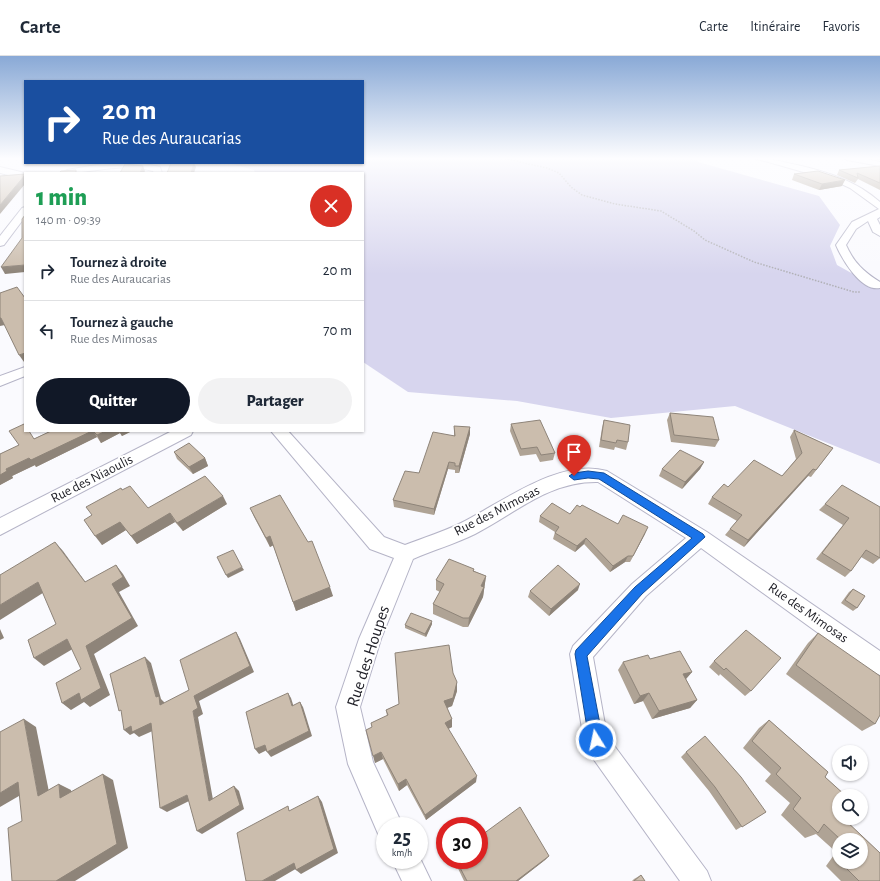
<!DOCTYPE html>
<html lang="fr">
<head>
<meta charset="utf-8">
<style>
	:root { --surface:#fff; --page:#f2f2f3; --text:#1f2937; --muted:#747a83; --line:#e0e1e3; --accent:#111827 }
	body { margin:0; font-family:"Alegreya Sans",sans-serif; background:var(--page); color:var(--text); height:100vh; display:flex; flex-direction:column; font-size:15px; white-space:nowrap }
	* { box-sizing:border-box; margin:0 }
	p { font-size:13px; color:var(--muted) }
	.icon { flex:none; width:22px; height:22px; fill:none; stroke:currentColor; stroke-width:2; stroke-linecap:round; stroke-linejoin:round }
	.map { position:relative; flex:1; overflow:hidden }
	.side { position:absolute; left:24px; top:116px; width:340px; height:260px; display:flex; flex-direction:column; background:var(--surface); border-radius:0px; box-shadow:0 1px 3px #0004 }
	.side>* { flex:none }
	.guide { position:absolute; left:24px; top:24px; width:340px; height:84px; border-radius:0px; box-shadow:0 1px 3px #0004; background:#1a4fa0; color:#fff; overflow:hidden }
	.buttons { position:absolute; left:832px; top:689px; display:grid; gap:8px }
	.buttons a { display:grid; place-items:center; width:36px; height:36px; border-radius:50%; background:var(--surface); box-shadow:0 1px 3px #0004; font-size:20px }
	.speed { position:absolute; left:376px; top:761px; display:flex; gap:8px; font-size:20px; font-weight:700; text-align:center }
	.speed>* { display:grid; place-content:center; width:52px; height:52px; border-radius:50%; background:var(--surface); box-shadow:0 1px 3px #0004; line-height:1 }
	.speed small { font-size:10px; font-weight:400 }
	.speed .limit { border:6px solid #d22; background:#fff; color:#111 }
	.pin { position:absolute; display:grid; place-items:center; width:34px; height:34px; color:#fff; margin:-41px -17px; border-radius:50% 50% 50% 0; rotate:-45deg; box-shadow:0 0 4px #0007 }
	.pin .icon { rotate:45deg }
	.me { position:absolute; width:44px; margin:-22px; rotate:350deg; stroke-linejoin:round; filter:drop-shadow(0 0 3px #0008) }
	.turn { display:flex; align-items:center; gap:14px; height:84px; padding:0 12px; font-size:18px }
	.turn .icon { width:52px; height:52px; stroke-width:2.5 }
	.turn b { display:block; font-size:28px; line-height:34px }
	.round { display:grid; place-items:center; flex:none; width:42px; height:42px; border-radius:21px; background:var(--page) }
	.head { display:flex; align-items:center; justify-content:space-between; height:68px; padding:0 12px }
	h1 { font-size:24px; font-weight:800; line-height:30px; color:#1e9e55 }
	.action { display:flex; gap:8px; margin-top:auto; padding:8px 12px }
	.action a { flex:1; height:46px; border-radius:24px; background:var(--accent); color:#fff; font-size:16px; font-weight:800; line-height:46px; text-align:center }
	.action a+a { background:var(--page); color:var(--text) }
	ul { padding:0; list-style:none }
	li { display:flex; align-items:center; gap:12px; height:60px; padding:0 12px; border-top:1px solid var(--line) }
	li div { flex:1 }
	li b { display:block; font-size:15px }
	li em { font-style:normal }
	header { display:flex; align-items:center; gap:24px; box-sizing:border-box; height:56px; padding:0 20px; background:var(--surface); border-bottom:1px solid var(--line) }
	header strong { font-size:19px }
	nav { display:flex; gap:22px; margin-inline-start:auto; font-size:14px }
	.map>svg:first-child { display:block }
</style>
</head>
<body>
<header>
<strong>Carte</strong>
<nav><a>Carte</a><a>Itinéraire</a><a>Favoris</a></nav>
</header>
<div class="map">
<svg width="880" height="825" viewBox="0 0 880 825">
	<rect width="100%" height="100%" fill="#fafafe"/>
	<path fill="#d7d5ee" d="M 363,102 L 693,102 L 698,106 L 819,140 L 840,169 L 830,190 L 837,209 L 880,233 L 880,408 L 735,350 L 611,362 L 517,345 L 408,336 L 363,306 L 363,117 L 255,117 L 254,114 L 228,107 L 363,107 Z"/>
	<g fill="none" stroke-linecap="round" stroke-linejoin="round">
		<g stroke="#b5b4c7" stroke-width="2">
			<g id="minor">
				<path d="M 754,102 C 769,102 782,106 797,109 C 828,116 856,125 880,146 L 880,161 L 877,163 L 880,169 L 880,180 L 873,176 L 868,165 L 856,173 L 846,189 C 854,207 864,216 880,226 L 880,232 C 861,236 842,203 836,189 L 852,166 L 879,153 L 850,132 L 835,125 Z"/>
				<path d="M 843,102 L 862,102 L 880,106 L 880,110 L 847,104 Z"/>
				<path d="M 108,107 L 141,107 L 160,111 L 162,117 L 154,117 L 153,115 C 122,106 94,117 63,117 L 67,114 Z"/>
				<path d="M 0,111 L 25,117 L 25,123 L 0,117 Z"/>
				<path d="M 25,151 L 25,161 L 4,189 L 0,190 L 0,180 L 22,152 Z"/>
				<path d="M 25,311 L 25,320 L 0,330 L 0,320 Z"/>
				<path d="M 172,375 L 193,375 L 191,379 L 0,479 L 0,462 Z"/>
				<path d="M 271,375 L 288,375 L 384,481 L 405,489 C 423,482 443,476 461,467 C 501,447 560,401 607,415 L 707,476 L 880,595 L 880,619 L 872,616 L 701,492 L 646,540 L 593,601 L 607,680 L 707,815 L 711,825 L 680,825 L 587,694 L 584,685 L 570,598 L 573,590 L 632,528 L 686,482 L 598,426 C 549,425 516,457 475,478 C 455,488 433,494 413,503 L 381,583 L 360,651 L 373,706 L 403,770 L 385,770 L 385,782 L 379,780 L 348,708 L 336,651 L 359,583 L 394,502 L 370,493 Z"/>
				<path d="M 419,800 L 431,825 L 402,825 L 392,804 L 419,804 Z"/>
			</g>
		</g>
		<path stroke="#b0b0b5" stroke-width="1.5" stroke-dasharray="1.5 1.5" stroke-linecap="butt" d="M 502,102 L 547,112 L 559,117 L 571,131 L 582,139 L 615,148 L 661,155 L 694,175 L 705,184 L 754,206 L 854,236 L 860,236"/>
		<use href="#minor" fill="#fff" fill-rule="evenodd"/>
	</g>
	<g fill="#afa395" fill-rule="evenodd">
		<path d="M 871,102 L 880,102 L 880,104 Z"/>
		<path d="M 880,110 L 880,134 L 858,123 L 855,127 L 837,119 L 839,114 Z"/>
		<path d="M 794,118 L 842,130 L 819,134 L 792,124 Z"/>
		<path d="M 670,357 L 719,384 L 715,391 L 671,386 L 667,364 Z"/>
		<path d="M 604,364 L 628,386 L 626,394 L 615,391 L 614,394 L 599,391 L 602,372 Z"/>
		<path d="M 511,368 L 555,397 L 553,404 L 540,406 L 536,398 L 520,400 L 510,375 Z"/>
		<path d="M 454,370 L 470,378 L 459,417 L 455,417 L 455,414 L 448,413 L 434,459 L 394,451 L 393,444 L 454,380 Z"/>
		<path d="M 794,374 L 833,392 L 811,421 L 808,420 L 744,491 L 725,479 L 730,473 L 737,465 L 708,448 L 712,441 L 728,431 L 782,420 L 796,403 L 790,381 Z"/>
		<path d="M 51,375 L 132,375 L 122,380 L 120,377 L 101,387 L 97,381 L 36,411 L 35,409 L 12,420 L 13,422 L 0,429 L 0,398 Z"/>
		<path d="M 174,396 L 205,402 L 208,410 L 193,418 L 177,403 Z"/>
		<path d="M 704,406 L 700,413 L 682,433 L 659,420 L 662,413 Z"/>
		<path d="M 122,434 L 148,452 L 227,448 L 183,475 L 175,466 L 137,488 L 126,474 L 102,489 L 92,459 Z"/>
		<path d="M 825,448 L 880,451 L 880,502 L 873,508 L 861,501 L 851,515 L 845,521 L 816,503 L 843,469 L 819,454 Z"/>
		<path d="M 580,451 L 618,468 L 645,478 L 630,506 L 625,506 L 610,516 L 584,488 L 575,496 L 553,483 L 555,476 L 539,466 L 540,460 L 570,458 Z"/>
		<path d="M 250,452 L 333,540 L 296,555 L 273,489 L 270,491 L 254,461 Z"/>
		<path d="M 474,513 L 474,515 L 486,520 L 483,541 L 468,571 L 463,571 L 433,558 L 433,548 L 440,536 L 436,534 L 436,524 Z"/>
		<path d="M 853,533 L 857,552 L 853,555 L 841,547 L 849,536 Z"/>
		<path d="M 578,534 L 549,560 L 528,541 L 530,535 Z"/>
		<path d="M 432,568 L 426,581 L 405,572 L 405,569 Z"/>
		<path d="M 746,574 L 751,635 L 745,640 L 720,618 L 719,620 L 709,611 L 714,605 Z"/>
		<path d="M 818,577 L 875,668 L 862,675 L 786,618 L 808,587 Z"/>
		<path d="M 650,603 L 692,616 L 686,623 L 697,644 L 690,652 L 652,663 L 643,645 L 634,648 L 618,614 L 623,606 Z"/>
		<path d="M 453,617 L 457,635 L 452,650 L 447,652 L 452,663 L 452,671 L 448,673 L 476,726 L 426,764 L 407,729 L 399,735 L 383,703 L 375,707 L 372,672 L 387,660 L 386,654 L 399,648 Z"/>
		<path d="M 769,664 L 828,716 L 825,721 L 846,740 L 839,740 L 839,762 L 843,762 L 880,797 L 880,825 L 841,825 L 826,810 L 836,796 L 816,778 L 805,782 L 781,759 L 790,747 L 765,725 L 771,718 L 743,692 L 759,672 ZM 839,784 L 861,784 L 861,806 L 839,806 Z"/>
		<path d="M 686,696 L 766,756 L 736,774 L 709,735 L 681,701 Z"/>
		<path d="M 549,800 L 545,804 L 518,825 L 464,825 L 454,804 L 479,804 Z"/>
		<path d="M 641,819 L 645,825 L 632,825 L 634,823 Z"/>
	</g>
	<g fill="#8e8479">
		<path d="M 194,107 L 196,111 L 194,117 L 191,117 Z"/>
		<path d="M 143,110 L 145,115 L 144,117 L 140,117 Z"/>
		<path d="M 25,119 L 25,128 L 0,158 L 0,149 Z"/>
		<path d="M 845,124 L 842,130 L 819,134 L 822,128 Z"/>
		<path d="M 25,209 L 25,216 L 5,218 L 1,211 Z"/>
		<path d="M 0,262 L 1,262 L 5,269 L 0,270 Z"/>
		<path d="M 25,297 L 25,305 L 24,306 L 19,299 Z"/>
		<path d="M 470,371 L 470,378 L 459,417 L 459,410 Z"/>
		<path d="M 92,375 L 93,375 L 97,381 L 36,411 L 35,409 L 12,420 L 13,422 L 0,429 L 0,419 L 6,413 L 29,402 Z"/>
		<path d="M 106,375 L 119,375 L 120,377 L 101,387 L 97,379 Z"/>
		<path d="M 119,375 L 132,375 L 122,380 Z"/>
		<path d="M 205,402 L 208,410 L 193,418 L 189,411 Z"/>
		<path d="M 449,406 L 448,413 L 434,459 L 434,453 Z"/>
		<path d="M 704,406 L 700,413 L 682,433 L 685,426 Z"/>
		<path d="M 813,413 L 808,420 L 744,491 L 748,484 Z"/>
		<path d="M 223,440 L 227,448 L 183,475 L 177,467 Z"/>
		<path d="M 170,457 L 175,466 L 137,488 L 131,480 Z"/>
		<path d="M 120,466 L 126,474 L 102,489 L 95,480 Z"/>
		<path d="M 648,471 L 645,478 L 630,506 L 633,500 Z"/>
		<path d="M 270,480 L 274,489 L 270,491 L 266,482 Z"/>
		<path d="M 586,482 L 584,488 L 575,496 L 577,490 Z"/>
		<path d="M 55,486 L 63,495 L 92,535 L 85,526 Z"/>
		<path d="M 628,500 L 625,506 L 610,516 L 613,510 Z"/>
		<path d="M 116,509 L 123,518 L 130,530 L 119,536 L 138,570 L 94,598 L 110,639 L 90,651 L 84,646 L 71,654 L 62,647 L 79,637 L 86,590 Z"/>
		<path d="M 242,511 L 244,514 L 228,522 L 226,519 Z"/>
		<path d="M 486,520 L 483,541 L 468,571 L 469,562 L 481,530 Z"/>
		<path d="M 38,526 L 46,535 L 0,564 L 0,549 Z"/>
		<path d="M 580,528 L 578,534 L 549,560 L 551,553 Z"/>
		<path d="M 330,531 L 333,540 L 296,555 L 293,546 Z"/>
		<path d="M 432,565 L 432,568 L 426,581 L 425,578 Z"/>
		<path d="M 0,573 L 4,582 L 0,584 Z"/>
		<path d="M 236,576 L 240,583 L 254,616 L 199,645 L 203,658 L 198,661 L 214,749 L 209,745 L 193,655 L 194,640 Z"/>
		<path d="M 67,583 L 76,591 L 44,610 L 34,602 Z"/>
		<path d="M 145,601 L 151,607 L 161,643 L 164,646 L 166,654 L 160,649 L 156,641 Z"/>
		<path d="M 692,616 L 685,624 L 683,618 Z"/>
		<path d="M 457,626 L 457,635 L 452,650 L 444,653 L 444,645 Z"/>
		<path d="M 288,637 L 291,642 L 295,655 L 292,650 Z"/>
		<path d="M 649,637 L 643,645 L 634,648 L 640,640 Z"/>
		<path d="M 697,644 L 690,652 L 652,663 L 659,655 Z"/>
		<path d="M 300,646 L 303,651 L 312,680 L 271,701 L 267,696 Z"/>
		<path d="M 24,663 L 36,671 L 51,746 L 38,740 Z"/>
		<path d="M 452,663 L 452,671 L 444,675 L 445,667 Z"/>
		<path d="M 151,667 L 157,673 L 139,681 L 134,677 L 130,679 L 124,674 L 131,670 Z"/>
		<path d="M 265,689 L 269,693 L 259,698 L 255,693 Z"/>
		<path d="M 381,696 L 383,703 L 375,707 L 373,700 Z"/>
		<path d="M 103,718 L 113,724 L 128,792 L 75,825 L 56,825 Z"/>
		<path d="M 477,720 L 476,726 L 426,764 L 425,759 Z"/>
		<path d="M 406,723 L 407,729 L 399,735 L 398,728 Z"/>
		<path d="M 18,726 L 31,733 L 0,751 L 0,737 Z"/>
		<path d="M 59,728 L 71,734 L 73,747 L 60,742 Z"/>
		<path d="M 234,730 L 239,735 L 244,753 L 202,778 L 197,775 Z"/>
		<path d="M 187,739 L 193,743 L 167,756 L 160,752 Z"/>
		<path d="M 318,740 L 322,746 L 338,797 L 301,818 L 296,814 Z"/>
		<path d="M 549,800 L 545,804 L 518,825 L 516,825 Z"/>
		<path d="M 294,807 L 299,811 L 275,825 L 262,825 Z"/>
	</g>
	<g fill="#cbbdad" stroke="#8e8479">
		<path d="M 171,107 L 194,107 L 191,117 L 167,117 Z"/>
		<path d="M 125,108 L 143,110 L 140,117 L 120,117 Z"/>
		<path d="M 880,110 L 880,127 L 857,117 L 858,122 L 839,114 Z"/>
		<path d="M 76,114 L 76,117 L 59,117 L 61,115 Z"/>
		<path d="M 818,115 L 845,124 L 822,128 L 794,118 Z"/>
		<path d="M 25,118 L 25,119 L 0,149 L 0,120 Z"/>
		<path d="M 25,159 L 25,209 L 1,211 L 22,182 L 22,163 Z"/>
		<path d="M 17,231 L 25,242 L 25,297 L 19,299 L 1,262 L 0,262 L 0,237 Z"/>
		<path d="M 670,357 L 713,361 L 719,384 L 674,379 Z"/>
		<path d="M 540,364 L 555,397 L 541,399 L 537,391 L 521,393 L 511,368 Z"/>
		<path d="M 604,364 L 630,369 L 628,386 L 617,384 L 616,387 L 601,384 Z"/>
		<path d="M 24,368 L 25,370 L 25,375 L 29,375 L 34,383 L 51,375 L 92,375 L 31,404 L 29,402 L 6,413 L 7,415 L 0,419 L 0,398 L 19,389 L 9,375 Z"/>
		<path d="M 454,370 L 470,371 L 459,410 L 455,410 L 455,407 L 449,406 L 434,453 L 393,444 L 405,415 L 419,417 L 433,376 L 455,380 Z"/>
		<path d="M 794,374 L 833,392 L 816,414 L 813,413 L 748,484 L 730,473 L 742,459 L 712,441 L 724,428 L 728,431 L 754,404 L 782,420 L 802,397 Z"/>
		<path d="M 93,375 L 106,375 L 97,379 Z"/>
		<path d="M 189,387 L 205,402 L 189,411 L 174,396 Z"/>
		<path d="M 680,394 L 704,406 L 685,426 L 662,413 Z"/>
		<path d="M 205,420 L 223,440 L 177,467 L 170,457 L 131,480 L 120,466 L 95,480 L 84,464 L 92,459 L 86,451 L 121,432 L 122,434 L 130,430 L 148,452 Z"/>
		<path d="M 842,429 L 880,451 L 880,502 L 866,494 L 851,515 L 822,497 L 849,462 L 825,448 Z"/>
		<path d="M 280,439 L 308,486 L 312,485 L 330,531 L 293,546 L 270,480 L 266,482 L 250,452 Z"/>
		<path d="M 552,447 L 570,458 L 577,449 L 580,451 L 582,449 L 618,468 L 623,459 L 648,471 L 633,500 L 628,500 L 613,510 L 586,482 L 577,490 L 555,477 L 559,471 L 540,460 Z"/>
		<path d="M 55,486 L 85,526 L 116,509 L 123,521 L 112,528 L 132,562 L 86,590 L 101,632 L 81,644 L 79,637 L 62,647 L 56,627 L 81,613 L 67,583 L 34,602 L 28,584 L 56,568 L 38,526 L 0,549 L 0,519 Z"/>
		<path d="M 233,494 L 242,511 L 226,519 L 217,501 Z"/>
		<path d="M 449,503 L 474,513 L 473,515 L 486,520 L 481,530 L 484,531 L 469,562 L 463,562 L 433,548 L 444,528 L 436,524 Z"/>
		<path d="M 558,509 L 580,528 L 551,553 L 530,535 Z"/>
		<path d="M 853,533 L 865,540 L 857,552 L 845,544 Z"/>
		<path d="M 411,557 L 432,565 L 425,578 L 405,569 Z"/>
		<path d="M 746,574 L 781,602 L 751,635 L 726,612 L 724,614 L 714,605 Z"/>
		<path d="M 236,576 L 250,610 L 194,640 L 198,652 L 193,655 L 209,745 L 234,730 L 240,749 L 197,775 L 187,739 L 160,752 L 151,667 L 132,676 L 131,670 L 124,674 L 121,654 L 119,655 L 110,618 L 145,601 L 156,641 L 159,640 L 160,649 L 189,634 L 180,604 Z"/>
		<path d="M 818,577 L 880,620 L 880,659 L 875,668 L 796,609 Z"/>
		<path d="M 449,589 L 453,617 L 457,626 L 453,642 L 444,645 L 452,663 L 445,667 L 477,720 L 425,759 L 406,723 L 398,728 L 381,696 L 373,700 L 366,674 L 372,671 L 371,667 L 388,659 L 386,654 L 399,648 L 395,597 Z"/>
		<path d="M 680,595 L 692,616 L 683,618 L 697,644 L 659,655 L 649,637 L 640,640 L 623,606 L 648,599 L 650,603 Z"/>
		<path d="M 288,637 L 292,650 L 300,646 L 309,675 L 267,696 L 265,689 L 255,693 L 246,656 Z"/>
		<path d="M 24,663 L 38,740 L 59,728 L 60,742 L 103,718 L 117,788 L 56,825 L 12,825 L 8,772 L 22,765 L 18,726 L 0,737 L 0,676 Z"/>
		<path d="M 769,664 L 828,716 L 825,721 L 846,740 L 839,740 L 839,762 L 843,762 L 880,797 L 880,825 L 859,825 L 840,806 L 861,806 L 861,784 L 841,784 L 824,768 L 818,777 L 793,753 L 801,742 L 776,718 L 781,712 L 752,685 Z"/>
		<path d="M 705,680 L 741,721 L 766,756 L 742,771 L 715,731 L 686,696 Z"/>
		<path d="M 318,740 L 334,793 L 296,814 L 294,807 L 262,825 L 246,825 L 237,777 L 288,750 L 289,755 Z"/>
		<path d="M 520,751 L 549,800 L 516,825 L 467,825 L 456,804 L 479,804 L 479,781 Z"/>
		<path d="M 641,819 L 645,825 L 634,825 Z"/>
	</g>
	<linearGradient id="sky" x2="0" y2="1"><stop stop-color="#89a9d6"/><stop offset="0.47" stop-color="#fdfdff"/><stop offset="1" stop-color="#fdfdff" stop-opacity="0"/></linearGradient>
	<rect width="880" height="218" fill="url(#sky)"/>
	<path fill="#1a73e8" stroke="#114b97" d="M 588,415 L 604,417 L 703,478 L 705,481 L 642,538 L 587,600 L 603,684 L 601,689 L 596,691 L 591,689 L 589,684 L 575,598 L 576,594 L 635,531 L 692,482 L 599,423 L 588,422 L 574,424 L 569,420 L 574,417 Z"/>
	<g text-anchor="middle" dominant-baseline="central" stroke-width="4" stroke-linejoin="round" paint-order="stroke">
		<g font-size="14" fill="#23232a" stroke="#fff">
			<text transform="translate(92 423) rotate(-27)">Rue des Niaoulis</text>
			<text transform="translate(497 455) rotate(-27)">Rue des Mimosas</text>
			<text transform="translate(808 557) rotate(35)">Rue des Mimosas</text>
		</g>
		<g font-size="17" fill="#23232a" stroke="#fff">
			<text transform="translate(368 600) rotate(-72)">Rue des Houpes</text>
		</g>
	</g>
</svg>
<div class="buttons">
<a><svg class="icon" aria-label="sound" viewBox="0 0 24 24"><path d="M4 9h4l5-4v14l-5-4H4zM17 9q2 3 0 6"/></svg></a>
<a><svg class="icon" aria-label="search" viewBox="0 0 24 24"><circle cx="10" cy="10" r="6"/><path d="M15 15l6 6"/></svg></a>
<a><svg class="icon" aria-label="layers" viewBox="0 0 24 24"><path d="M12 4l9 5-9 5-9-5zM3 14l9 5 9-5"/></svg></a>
</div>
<div class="speed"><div>25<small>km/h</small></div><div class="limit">30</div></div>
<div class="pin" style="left:574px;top:420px;background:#d93025"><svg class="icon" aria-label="arrive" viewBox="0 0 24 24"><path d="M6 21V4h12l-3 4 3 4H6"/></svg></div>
<svg class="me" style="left:596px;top:684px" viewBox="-20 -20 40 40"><circle r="17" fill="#1a73e8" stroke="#fff" stroke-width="3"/><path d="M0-11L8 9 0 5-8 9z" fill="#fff"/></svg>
<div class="guide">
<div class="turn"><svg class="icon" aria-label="right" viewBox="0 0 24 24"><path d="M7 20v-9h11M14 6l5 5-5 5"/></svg><div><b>20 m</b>Rue des Auraucarias</div></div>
</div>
<section class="side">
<div class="head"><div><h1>1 min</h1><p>140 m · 09:39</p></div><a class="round" style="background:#d93025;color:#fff"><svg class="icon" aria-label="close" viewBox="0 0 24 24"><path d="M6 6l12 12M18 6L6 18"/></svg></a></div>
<ul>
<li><svg class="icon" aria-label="right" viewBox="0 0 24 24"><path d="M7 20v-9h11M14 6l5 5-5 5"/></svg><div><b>Tournez à droite</b><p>Rue des Auraucarias</p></div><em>20 m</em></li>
<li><svg class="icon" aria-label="left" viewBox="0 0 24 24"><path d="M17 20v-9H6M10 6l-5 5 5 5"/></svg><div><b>Tournez à gauche</b><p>Rue des Mimosas</p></div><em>70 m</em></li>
</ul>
<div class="action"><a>Quitter</a><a>Partager</a></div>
</section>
</div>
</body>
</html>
